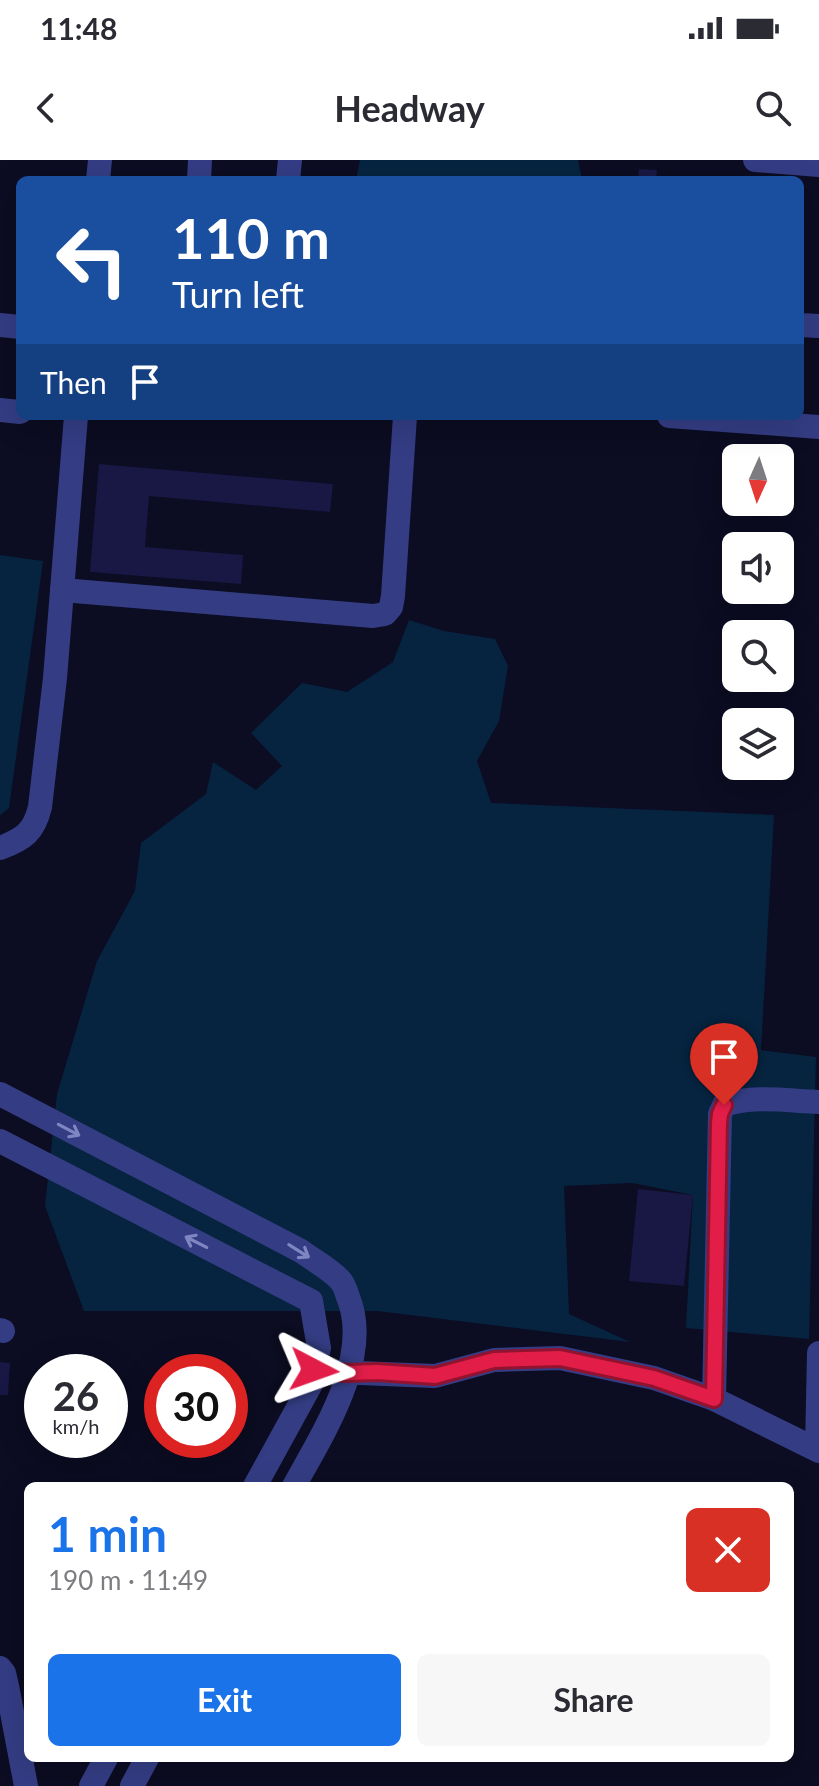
<!DOCTYPE html>
<html lang="en">
<head>
<meta charset="utf-8">
<style>
	:root { --surface:#fff; --page:#f7f7f7; --text:#2b2b33; --muted:#7c7c81; --accent:#1a73e8 }
	body { margin:0; font-family:Lato,sans-serif; background:var(--page); color:var(--text); height:100vh; display:flex; flex-direction:column; font-size:30px; white-space:nowrap }
	* { box-sizing:border-box; margin:0 }
	p { font-size:26px; color:var(--muted) }
	.icon { flex:none; width:44px; height:44px; fill:none; stroke:currentColor; stroke-width:2; stroke-linecap:round; stroke-linejoin:round }
	.map { position:relative; flex:1; overflow:hidden }
	.side { position:absolute; left:24px; top:1322px; width:770px; height:280px; display:flex; flex-direction:column; background:var(--surface); border-radius:12px; box-shadow:0 8px 32px #0002 }
	.side>* { flex:none }
	.guide { position:absolute; left:16px; top:16px; width:788px; height:244px; border-radius:12px; box-shadow:0 8px 32px #0002; background:#1a4fa0; color:#fff; overflow:hidden }
	.needle { width:52px; rotate:183deg }
	.fabs { position:absolute; left:722px; top:284px; display:grid; gap:16px }
	.fabs a { display:grid; place-items:center; width:72px; height:72px; border-radius:12px; background:var(--surface); box-shadow:0 8px 32px #0002; font-size:40px }
	.speed { position:absolute; left:24px; top:1194px; display:flex; gap:16px; font-size:40px; font-weight:700; text-align:center }
	.speed>* { display:grid; place-content:center; width:104px; height:104px; border-radius:50%; background:var(--surface); box-shadow:0 8px 32px #0002; line-height:1 }
	.speed small { font-size:20px; font-weight:400 }
	.speed .limit { border:12px solid #d22; background:#fff; color:#111 }
	.pin { position:absolute; display:grid; place-items:center; width:68px; height:68px; color:#fff; margin:-82px -34px; border-radius:50% 50% 50% 0; rotate:-45deg; box-shadow:0 0 8px #0007 }
	.pin .icon { rotate:45deg }
	.me { position:absolute; width:88px; margin:-44px; rotate:94deg; stroke-linejoin:round; filter:drop-shadow(0 0 6px #0008) }
	.turn { display:flex; align-items:center; gap:28px; height:168px; padding:0 24px; font-size:36px }
	.turn .icon { width:104px; height:104px; stroke-width:2.5 }
	.turn b { display:block; font-size:56px; line-height:68px }
	.then { display:flex; align-items:center; height:76px; padding:0 24px; background:#0003; gap:16px; font-size:30px }
	.round { display:grid; place-items:center; flex:none; width:84px; height:84px; border-radius:12px; background:var(--page) }
	.headline { display:flex; align-items:center; justify-content:space-between; height:136px; padding:0 24px }
	h1 { font-size:48px; font-weight:700; line-height:60px; color:var(--accent) }
	.action { display:flex; gap:16px; margin-top:auto; padding:16px 24px }
	.action a { flex:1; height:92px; border-radius:12px; background:var(--accent); color:#fff; font-size:32px; font-weight:700; line-height:92px; text-align:center }
	.action a+a { background:var(--page); color:var(--text) }
	.status { display:flex; justify-content:space-between; align-items:center; height:56px; padding:0 40px; background:var(--surface); direction:ltr }
	.status svg { height:22px; fill:currentColor }
	header { display:flex; justify-content:space-between; align-items:center; height:104px; padding:0 24px; background:var(--surface); font-size:36px; font-weight:700 }
	.map>svg:first-child { display:block }
</style>
</head>
<body>
<div class="status"><b>11:48</b><svg viewBox="0 0 49 12"><path d="M0 12V9h3v3zM5 12V6h3v6zM10 12V3h3v9zM15 12V0h3v12zM26 1h20v11H26zM47 4h2v5h-2z"/></svg></div>
<header><svg class="icon" aria-label="back" viewBox="0 0 24 24"><path d="M15 5l-7 7 7 7"/></svg>Headway<svg class="icon" aria-label="search" viewBox="0 0 24 24"><circle cx="10" cy="10" r="6"/><path d="M15 15l6 6"/></svg></header>
<div class="map">
<svg width="819" height="1626" viewBox="0 0 819 1626">
	<rect width="100%" height="100%" fill="#0c0c22"/>
	<g fill="#062440">
		<path d="M 360,0 L 578,0 L 582,20 L 356,20 Z"/>
		<path d="M 0,395 L 43,401 L 9,648 L 0,655 Z"/>
		<path d="M 409,460 L 444,471 L 495,479 L 508,506 L 499,561 L 477,601 L 491,643 L 774,655 L 761,890 L 816,897 L 809,1179 L 686,1168 L 693,1035 L 632,1023 L 564,1026 L 569,1154 L 630,1182 L 377,1151 L 84,1151 L 45,1046 L 57,934 L 97,801 L 135,731 L 141,683 L 206,634 L 213,602 L 256,630 L 282,606 L 251,573 L 302,523 L 347,532 L 393,502 Z"/>
	</g>
	<g fill="#191744">
		<path d="M 639,9 L 657,10 L 656,20 L 638,20 Z"/>
		<path d="M 99,304 L 333,324 L 330,352 L 149,336 L 145,387 L 243,395 L 241,424 L 90,412 Z"/>
		<path d="M 638,1029 L 693,1035 L 684,1126 L 629,1121 Z"/>
		<path d="M 0,1202 L 10,1203 L 8,1235 L 0,1235 Z"/>
	</g>
	<g fill="none" stroke-linecap="round" stroke-linejoin="round">
		<g stroke="#343d84" stroke-width="24">
			<path d="M 755,0 L 819,5"/>
			<path d="M 98,20 L 100,0"/>
			<path d="M 199,20 L 200,0"/>
			<path d="M 288,20 L 290,0"/>
			<path d="M 0,165 L 20,167"/>
			<path d="M 800,165 L 819,166"/>
			<path d="M 0,250 L 20,252"/>
			<path d="M 669,256 L 819,267"/>
			<path d="M 62,430 L 373,456 L 385,454 L 391,447 L 393,436 L 405,256"/>
			<path d="M 0,688 C 24,679 34,672 40,647 L 55,518 L 76,256"/>
			<path d="M 0,934 L 301,1091 C 313,1100 330,1109 340,1120 C 344,1124 346,1131 348,1137 C 373,1197 322,1275 294,1326"/>
			<path d="M 0,981 L 311,1141 L 319,1188 L 311,1224 L 255,1326"/>
			<path d="M 0,1170 L 3,1171"/>
			<path d="M 334,1212 L 435,1216 L 494,1200 L 560,1198 L 654,1218 L 714,1239 L 819,1291"/>
			<path d="M 714,1239 L 720,954 L 724,945 C 754,935 788,941 819,942"/>
			<path d="M 817,1289 L 819,1193"/>
			<path d="M 0,1508 L 4,1513 L 7,1526 L 26,1626"/>
			<path d="M 91,1626 L 106,1598"/>
			<path d="M 132,1626 L 147,1598"/>
		</g>
	</g>
	<defs><path id="oneway-shaft" d="M-6 0H5M1.5-3L5.5 0L1.5 3" fill="none" stroke-width="1.6" stroke-linecap="round" stroke-linejoin="round" transform="scale(2)"/></defs>
	<g stroke="#8086c2">
		<use href="#oneway-shaft" transform="translate(69 970) rotate(28)"/>
		<use href="#oneway-shaft" transform="translate(196 1082) rotate(-153)"/>
		<use href="#oneway-shaft" transform="translate(299 1091) rotate(32)"/>
	</g>
	<g fill="none" stroke-linecap="round" stroke-linejoin="round">
		<g stroke="#92132f" stroke-width="20">
			<path id="route" d="M 314,1210 L 347,1213 L 377,1212 L 435,1216 L 494,1200 L 560,1198 L 654,1218 L 714,1239 L 719,963 L 720,954 L 724,945"/>
		</g>
		<use href="#route" stroke="#e11d48" stroke-width="14"/>
	</g>
</svg>
<div class="fabs">
<a><svg class="needle" viewBox="-14 -14 28 28"><path d="M0-13l5 13h-10z" fill="#e53935"/><path d="M0 13l5-13h-10z" fill="#7c7c81"/></svg></a>
<a><svg class="icon" aria-label="sound" viewBox="0 0 24 24"><path d="M4 9h4l5-4v14l-5-4H4zM17 9q2 3 0 6"/></svg></a>
<a><svg class="icon" aria-label="search" viewBox="0 0 24 24"><circle cx="10" cy="10" r="6"/><path d="M15 15l6 6"/></svg></a>
<a><svg class="icon" aria-label="layers" viewBox="0 0 24 24"><path d="M12 4l9 5-9 5-9-5zM3 14l9 5 9-5"/></svg></a>
</div>
<div class="speed"><div>26<small>km/h</small></div><div class="limit">30</div></div>
<div class="pin" style="left:724px;top:945px;background:#d93025"><svg class="icon" aria-label="arrive" viewBox="0 0 24 24"><path d="M6 21V4h12l-3 4 3 4H6"/></svg></div>
<svg class="me" style="left:314px;top:1210px" viewBox="-20 -20 40 40"><path d="M0-17L14 15 0 8-14 15z" fill="#e11d48" stroke="#fff" stroke-width="4"/></svg>
<div class="guide">
<div class="turn"><svg class="icon" aria-label="left" viewBox="0 0 24 24"><path d="M17 20v-9H6M10 6l-5 5 5 5"/></svg><div><b>110 m</b>Turn left</div></div>
<div class="then">Then<svg class="icon" aria-label="arrive" viewBox="0 0 24 24"><path d="M6 21V4h12l-3 4 3 4H6"/></svg></div>
</div>
<section class="side">
<div class="headline"><div><h1>1 min</h1><p>190 m · 11:49</p></div><a class="round" style="background:#d93025;color:#fff"><svg class="icon" aria-label="close" viewBox="0 0 24 24"><path d="M6 6l12 12M18 6L6 18"/></svg></a></div>
<div class="action"><a>Exit</a><a>Share</a></div>
</section>
</div>
</body>
</html>
